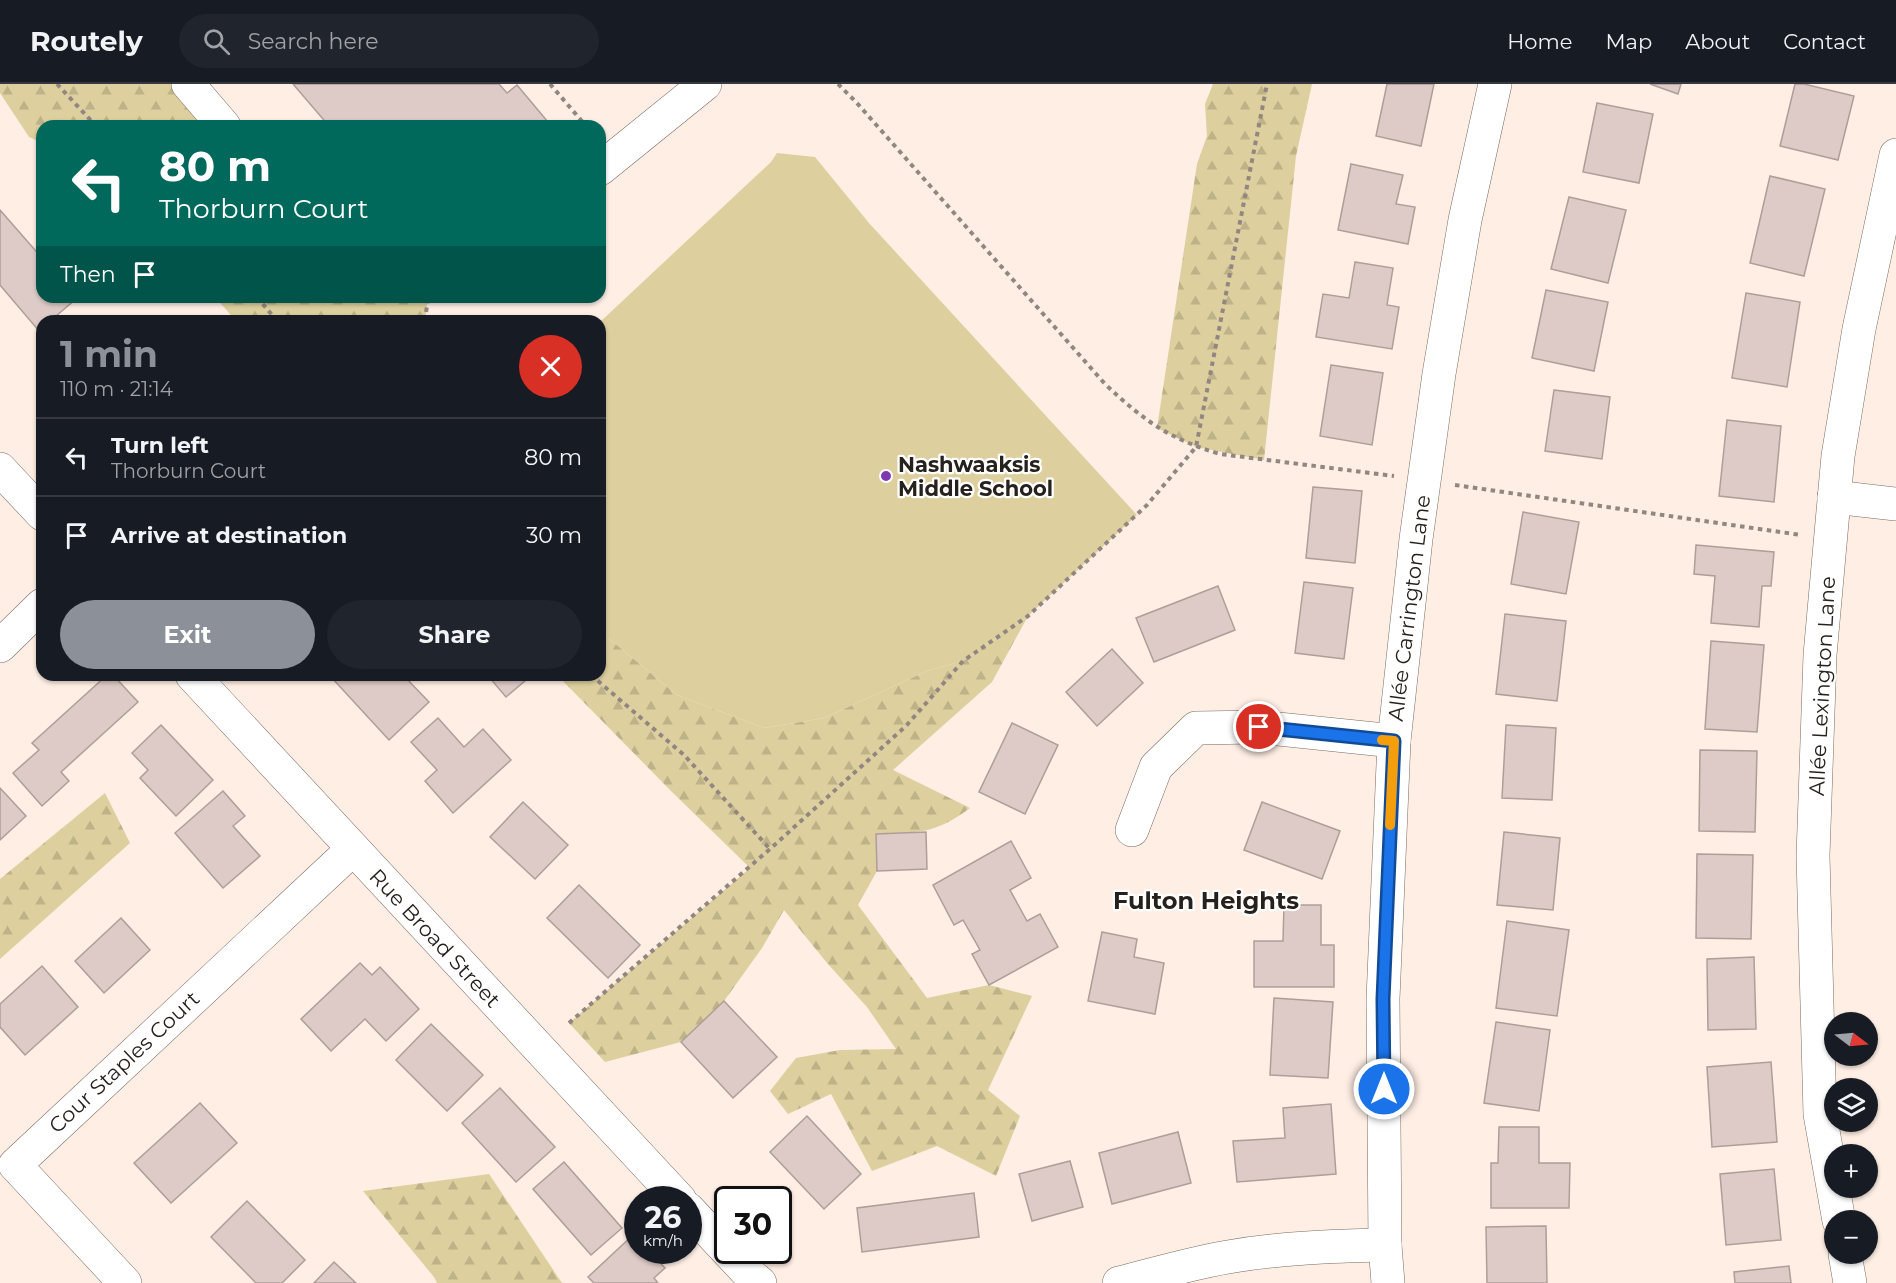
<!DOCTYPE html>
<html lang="en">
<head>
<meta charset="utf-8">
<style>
	:root { --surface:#171b24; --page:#20242c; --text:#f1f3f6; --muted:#9ea1a6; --line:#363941; --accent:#8c9099 }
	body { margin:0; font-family:Montserrat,sans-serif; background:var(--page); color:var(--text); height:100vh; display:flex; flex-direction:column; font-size:22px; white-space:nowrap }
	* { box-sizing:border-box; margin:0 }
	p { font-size:20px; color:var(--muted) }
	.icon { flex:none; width:33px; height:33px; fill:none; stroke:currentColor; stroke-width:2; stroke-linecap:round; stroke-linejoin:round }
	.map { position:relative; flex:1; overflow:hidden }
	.sheet { position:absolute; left:36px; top:231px; width:570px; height:366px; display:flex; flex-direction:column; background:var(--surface); border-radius:18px; box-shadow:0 2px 4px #0004 }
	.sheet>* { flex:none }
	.hud { position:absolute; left:36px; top:36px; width:570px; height:183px; border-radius:18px; box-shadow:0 2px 4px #0004; background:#00695c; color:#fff; overflow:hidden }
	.needle { width:39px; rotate:106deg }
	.fabs { position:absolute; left:1824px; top:928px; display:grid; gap:12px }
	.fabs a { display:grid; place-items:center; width:54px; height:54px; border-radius:50%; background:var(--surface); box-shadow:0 2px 4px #0004; font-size:30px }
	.speed { position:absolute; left:624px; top:1102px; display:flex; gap:12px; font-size:30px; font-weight:700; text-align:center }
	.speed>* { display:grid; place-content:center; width:78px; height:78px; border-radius:50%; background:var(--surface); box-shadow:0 2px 4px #0004; line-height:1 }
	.speed small { font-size:15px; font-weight:400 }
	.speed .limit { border:3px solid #111; border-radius:9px; background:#fff; color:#111 }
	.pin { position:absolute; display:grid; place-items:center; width:51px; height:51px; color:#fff; margin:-26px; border:3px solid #fff; border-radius:50%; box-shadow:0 2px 6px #0007 }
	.me { position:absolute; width:66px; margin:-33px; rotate:0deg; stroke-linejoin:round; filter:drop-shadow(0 0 4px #0008) }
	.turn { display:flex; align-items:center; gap:21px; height:126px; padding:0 24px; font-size:27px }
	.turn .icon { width:78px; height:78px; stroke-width:2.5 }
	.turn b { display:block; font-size:42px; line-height:51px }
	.then { display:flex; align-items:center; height:57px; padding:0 24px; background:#0003; gap:12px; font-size:22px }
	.round { display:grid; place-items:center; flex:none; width:63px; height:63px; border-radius:32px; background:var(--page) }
	.headline { display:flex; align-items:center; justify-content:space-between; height:102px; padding:0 24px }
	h1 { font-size:36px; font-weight:700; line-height:45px; color:var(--accent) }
	.cta { display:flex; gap:12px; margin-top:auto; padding:12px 24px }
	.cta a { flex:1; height:69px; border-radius:36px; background:var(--accent); color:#fff; font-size:24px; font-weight:700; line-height:69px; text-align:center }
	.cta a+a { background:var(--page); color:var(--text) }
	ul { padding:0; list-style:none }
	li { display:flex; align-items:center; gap:18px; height:78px; padding:0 24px; border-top:2px solid var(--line) }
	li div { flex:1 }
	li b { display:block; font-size:22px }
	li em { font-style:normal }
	header { display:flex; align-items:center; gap:36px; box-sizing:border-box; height:84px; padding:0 30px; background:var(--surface); border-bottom:2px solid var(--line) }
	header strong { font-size:28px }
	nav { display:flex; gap:33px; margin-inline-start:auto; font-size:21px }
	.search { width:420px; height:54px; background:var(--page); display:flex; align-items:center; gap:15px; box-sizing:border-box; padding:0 21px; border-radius:33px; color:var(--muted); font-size:22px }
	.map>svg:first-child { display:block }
</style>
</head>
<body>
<header>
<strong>Routely</strong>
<div class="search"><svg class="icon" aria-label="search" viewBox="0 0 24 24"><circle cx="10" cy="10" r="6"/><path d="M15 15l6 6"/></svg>Search here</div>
<nav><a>Home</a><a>Map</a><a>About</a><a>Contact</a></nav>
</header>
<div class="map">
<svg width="1896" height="1199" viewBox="0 0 1896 1199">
	<defs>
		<pattern id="forest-firs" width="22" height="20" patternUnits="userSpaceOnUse" patternTransform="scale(1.5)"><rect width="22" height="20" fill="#ddd09e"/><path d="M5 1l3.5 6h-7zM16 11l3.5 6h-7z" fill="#beb288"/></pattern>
	</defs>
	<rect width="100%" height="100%" fill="#feeee4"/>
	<path fill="#ddd09e" d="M 777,69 L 815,73 L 869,139 L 1137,431 L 1028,532 L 963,577 L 927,587 L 824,634 L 764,644 L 677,611 L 600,547 L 600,238 L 771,78 Z"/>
	<g fill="url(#forest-firs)">
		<path d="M 0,0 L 188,0 L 224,42 L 42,42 L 42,59 L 29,53 L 0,9 Z"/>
		<path d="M 1213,0 L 1312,0 L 1296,72 L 1264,376 L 1196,363 L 1157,344 L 1197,80 L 1207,52 L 1205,20 Z"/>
		<path d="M 215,213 L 428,213 L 425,237 L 236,237 Z"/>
		<path d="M 1028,532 L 992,598 L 893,686 L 970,724 C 934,751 918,748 876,750 L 877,787 L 858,821 L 927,914 L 989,901 L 1032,912 L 988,1006 L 1020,1032 L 996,1092 L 937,1062 L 872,1087 L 831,1010 L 788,1030 L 770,1007 L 796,974 L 840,966 L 896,965 L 867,923 L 827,879 L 784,826 L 762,864 L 724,917 L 681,958 L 605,978 L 569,939 L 750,784 L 670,706 L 557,591 L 600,591 L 600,547 L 677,611 L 764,644 L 824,634 L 927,587 L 963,577 Z"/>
		<path d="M 105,709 L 130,759 L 0,875 L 0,795 Z"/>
		<path d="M 489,1090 L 562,1199 L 437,1199 L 434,1193 L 363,1107 Z"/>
	</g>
	<g fill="#decbc7" stroke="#af9d99" stroke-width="1.5">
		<path d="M 293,0 L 499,0 L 507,9 L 517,1 L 548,38 L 544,42 L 329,42 Z"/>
		<path d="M 1387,0 L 1434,0 L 1421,62 L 1376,52 Z"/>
		<path d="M 1650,0 L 1681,0 L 1678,10 Z"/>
		<path d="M 1795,0 L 1804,0 L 1854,12 L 1838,76 L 1780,62 Z"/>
		<path d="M 1597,19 L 1653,30 L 1639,99 L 1583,88 Z"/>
		<path d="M 1351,80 L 1403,91 L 1396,120 L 1415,123 L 1408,160 L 1338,146 Z"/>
		<path d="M 1770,92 L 1825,105 L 1804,192 L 1750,179 Z"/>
		<path d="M 1569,113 L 1626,126 L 1608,199 L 1551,185 Z"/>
		<path d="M 0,126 L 42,174 L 42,213 L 75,213 L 76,215 L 50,237 L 42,237 L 42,244 L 39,247 L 0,201 Z"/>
		<path d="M 1355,178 L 1393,184 L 1387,221 L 1399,223 L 1392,265 L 1316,253 L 1323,210 L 1349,214 Z"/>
		<path d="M 1546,206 L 1608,218 L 1594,287 L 1532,274 Z"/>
		<path d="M 1746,209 L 1800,218 L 1787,303 L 1732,294 Z"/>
		<path d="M 1331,281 L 1383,289 L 1372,361 L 1320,352 Z"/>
		<path d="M 1554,306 L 1610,313 L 1602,375 L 1545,367 Z"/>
		<path d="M 1727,336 L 1781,342 L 1774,418 L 1719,412 Z"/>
		<path d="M 1313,403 L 1362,407 L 1355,479 L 1306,474 Z"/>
		<path d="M 1523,428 L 1579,438 L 1566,510 L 1511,500 Z"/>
		<path d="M 1696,461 L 1774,468 L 1771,502 L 1762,502 L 1759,543 L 1711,539 L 1715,492 L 1694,490 Z"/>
		<path d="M 1304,498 L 1353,504 L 1344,575 L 1295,569 Z"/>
		<path d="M 1218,502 L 1235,546 L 1154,578 L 1136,534 Z"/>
		<path d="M 1505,530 L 1566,537 L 1557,617 L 1496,610 Z"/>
		<path d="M 1711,557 L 1764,561 L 1757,648 L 1705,645 Z"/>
		<path d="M 1112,565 L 1143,599 L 1097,642 L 1066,608 Z"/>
		<path d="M 107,591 L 113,591 L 138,618 L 61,688 L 69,697 L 42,722 L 13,689 L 39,666 L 32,659 Z"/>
		<path d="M 335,591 L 403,591 L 429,618 L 389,656 L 332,594 Z"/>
		<path d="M 492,591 L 532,591 L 506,613 L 489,593 Z"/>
		<path d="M 438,634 L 464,663 L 483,645 L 511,676 L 453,729 L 425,697 L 437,686 L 411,658 Z"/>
		<path d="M 1012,639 L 1058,661 L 1025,730 L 979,708 Z"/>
		<path d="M 161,641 L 213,696 L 176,732 L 140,694 L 148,686 L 132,669 Z"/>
		<path d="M 1506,641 L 1556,644 L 1552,716 L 1502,714 Z"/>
		<path d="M 1700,666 L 1757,667 L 1755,748 L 1699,747 Z"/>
		<path d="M 0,704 L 26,732 L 0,756 Z"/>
		<path d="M 223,707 L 245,732 L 233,742 L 260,772 L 223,804 L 175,749 Z"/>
		<path d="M 523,718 L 568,761 L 535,795 L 490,753 Z"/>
		<path d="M 1262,718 L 1340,747 L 1322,795 L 1244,766 Z"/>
		<path d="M 926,748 L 927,785 L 877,787 L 876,750 Z"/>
		<path d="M 1504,748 L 1560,754 L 1553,826 L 1497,821 Z"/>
		<path d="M 1011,757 L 1031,794 L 1010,806 L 1027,837 L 1040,830 L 1058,863 L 989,901 L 972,870 L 980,866 L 963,836 L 954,841 L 933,801 Z"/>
		<path d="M 1697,770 L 1753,771 L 1751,855 L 1696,854 Z"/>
		<path d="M 579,801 L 640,861 L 608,894 L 547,834 Z"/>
		<path d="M 1284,821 L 1321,821 L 1321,861 L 1334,861 L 1334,903 L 1254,903 L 1254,857 L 1283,857 Z"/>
		<path d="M 121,834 L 150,866 L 104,909 L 75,877 Z"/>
		<path d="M 1507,837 L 1569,846 L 1557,932 L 1496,924 Z"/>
		<path d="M 1102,848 L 1137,855 L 1134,873 L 1164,879 L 1155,930 L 1088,917 Z"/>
		<path d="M 1754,873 L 1756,945 L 1708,946 L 1707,875 Z"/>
		<path d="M 360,879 L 372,891 L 380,883 L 419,925 L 386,957 L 365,935 L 331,967 L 301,935 Z"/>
		<path d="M 42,882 L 78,923 L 25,971 L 0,943 L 0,920 Z"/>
		<path d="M 1274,914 L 1333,918 L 1328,994 L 1270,991 Z"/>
		<path d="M 724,917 L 777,973 L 733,1014 L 681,958 Z"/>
		<path d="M 1496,938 L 1550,946 L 1539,1027 L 1484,1019 Z"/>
		<path d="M 431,940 L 483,991 L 447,1027 L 396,976 Z"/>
		<path d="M 1771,978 L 1777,1058 L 1712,1063 L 1707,983 Z"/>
		<path d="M 500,1004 L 555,1063 L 516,1098 L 462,1039 Z"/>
		<path d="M 200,1019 L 237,1059 L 171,1119 L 134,1079 Z"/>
		<path d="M 1331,1020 L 1336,1090 L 1237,1098 L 1233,1057 L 1285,1054 L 1283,1024 Z"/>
		<path d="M 807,1032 L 861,1090 L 824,1125 L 770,1068 Z"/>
		<path d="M 1499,1043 L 1539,1043 L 1539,1079 L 1570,1079 L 1569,1124 L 1491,1124 L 1491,1079 L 1498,1079 Z"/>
		<path d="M 1178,1048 L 1191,1099 L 1112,1120 L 1099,1069 Z"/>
		<path d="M 1070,1077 L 1083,1123 L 1032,1137 L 1019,1090 Z"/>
		<path d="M 564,1078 L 622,1144 L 591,1171 L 533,1105 Z"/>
		<path d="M 1774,1085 L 1781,1156 L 1726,1161 L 1720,1090 Z"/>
		<path d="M 974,1109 L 979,1153 L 862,1168 L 857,1124 Z"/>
		<path d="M 247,1117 L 305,1176 L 282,1199 L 256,1199 L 211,1153 Z"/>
		<path d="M 1546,1142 L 1547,1199 L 1487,1199 L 1486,1143 Z"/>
		<path d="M 633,1151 L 638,1155 L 638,1167 L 649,1167 L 665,1184 L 654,1194 L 658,1199 L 594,1199 L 588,1193 Z"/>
		<path d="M 334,1178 L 356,1199 L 314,1199 Z"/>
		<path d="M 1789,1182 L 1791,1199 L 1735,1199 L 1734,1188 Z"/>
	</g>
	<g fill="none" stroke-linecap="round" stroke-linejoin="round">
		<g stroke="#796b63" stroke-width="34">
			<g id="street">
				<path d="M 188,0 L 224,42"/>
				<path d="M 600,85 L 705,0"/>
				<path d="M 0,385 L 42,430"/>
				<path d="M 1834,413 L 1896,420"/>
				<path d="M 0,562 L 42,521"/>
				<path d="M 192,591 L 680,1116"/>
				<path d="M 1132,746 L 1156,683 L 1196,644 L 1259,643 L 1394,657"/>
				<path d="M 688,1125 L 749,1190 L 760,1199"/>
				<path d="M 1839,1137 L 1820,1030 L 1813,772 L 1820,571 L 1838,372 L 1859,245 L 1896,71"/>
				<path d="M 1845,1170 L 1850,1199"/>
				<path d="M 125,1199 L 15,1081 L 353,765"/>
				<path d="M 1119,1199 C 1155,1190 1192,1179 1228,1173 C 1280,1164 1333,1162 1385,1161"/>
				<path d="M 1388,1199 L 1385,1161 L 1383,915 L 1394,657 L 1416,455 L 1439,290 L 1465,136 L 1495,0"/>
			</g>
		</g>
		<g stroke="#928780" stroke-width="4" stroke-dasharray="4.5 4.5" stroke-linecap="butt">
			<path d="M 57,0 L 96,42"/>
			<path d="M 550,0 L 586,42"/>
			<path d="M 838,0 L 856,18 L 1105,300 C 1143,336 1169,355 1220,370 L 1394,392"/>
			<path d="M 257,213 L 277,237"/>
			<path d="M 425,237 L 428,213"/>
			<path d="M 1455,401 L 1801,451"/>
			<path d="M 591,591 L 684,671 L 770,765"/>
			<path d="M 569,939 L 770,765 L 906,642 L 963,577 L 1028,532 L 1147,421 L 1196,363 L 1267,0"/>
		</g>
		<use href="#street" stroke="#fff" stroke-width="33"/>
	</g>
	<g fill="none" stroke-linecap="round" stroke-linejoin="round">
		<g stroke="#114b97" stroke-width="15">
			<path id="route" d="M 1259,643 L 1394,657 L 1383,915 L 1384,1005"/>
		</g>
		<use href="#route" stroke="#1a73e8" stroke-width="10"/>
		<path stroke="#f59e0b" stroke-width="10" d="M 1382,656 L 1394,657 L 1390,741"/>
	</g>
	<circle fill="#7d3aae" stroke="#fff" stroke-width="2" cx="886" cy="392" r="6"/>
	<g text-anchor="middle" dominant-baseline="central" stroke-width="4.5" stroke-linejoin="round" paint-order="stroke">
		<g font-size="21" font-weight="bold" fill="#27211d" stroke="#fff" text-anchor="start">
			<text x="898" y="380">Nashwaaksis<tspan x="898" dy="24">Middle School</tspan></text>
		</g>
		<g font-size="21" fill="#27211d" stroke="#fff">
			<text transform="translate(1409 524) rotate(-83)">Allée Carrington Lane</text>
			<text transform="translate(1822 602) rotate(-87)">Allée Lexington Lane</text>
			<text transform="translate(435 854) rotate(47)">Rue Broad Street</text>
			<text transform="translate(124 978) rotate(-43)">Cour Staples Court</text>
		</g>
		<g font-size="24" font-weight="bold" fill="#27211d" stroke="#fff">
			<text x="1206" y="816">Fulton Heights</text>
		</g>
	</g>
</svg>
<div class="fabs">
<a><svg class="needle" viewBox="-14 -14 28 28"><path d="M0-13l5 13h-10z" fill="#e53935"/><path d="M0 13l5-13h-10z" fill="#9ea1a6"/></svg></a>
<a><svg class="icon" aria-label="layers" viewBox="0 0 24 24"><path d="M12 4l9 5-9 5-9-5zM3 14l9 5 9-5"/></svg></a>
<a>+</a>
<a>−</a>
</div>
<div class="speed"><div>26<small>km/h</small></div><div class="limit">30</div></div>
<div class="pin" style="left:1259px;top:643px;background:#d93025"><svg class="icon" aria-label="arrive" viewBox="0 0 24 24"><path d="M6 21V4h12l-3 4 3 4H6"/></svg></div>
<svg class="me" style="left:1384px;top:1005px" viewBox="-20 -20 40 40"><circle r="17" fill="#1a73e8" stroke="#fff" stroke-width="3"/><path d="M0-11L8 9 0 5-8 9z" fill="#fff"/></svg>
<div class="hud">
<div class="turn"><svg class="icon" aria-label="left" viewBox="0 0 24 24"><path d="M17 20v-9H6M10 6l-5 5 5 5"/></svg><div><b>80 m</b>Thorburn Court</div></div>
<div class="then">Then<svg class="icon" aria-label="arrive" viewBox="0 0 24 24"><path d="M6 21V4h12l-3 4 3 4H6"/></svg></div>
</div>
<section class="sheet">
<div class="headline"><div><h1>1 min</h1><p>110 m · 21:14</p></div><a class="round" style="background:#d93025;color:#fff"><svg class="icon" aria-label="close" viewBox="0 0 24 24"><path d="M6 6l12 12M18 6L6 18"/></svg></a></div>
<ul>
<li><svg class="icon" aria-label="left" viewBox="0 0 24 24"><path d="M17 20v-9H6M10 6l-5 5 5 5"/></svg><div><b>Turn left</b><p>Thorburn Court</p></div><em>80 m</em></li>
<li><svg class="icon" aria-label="arrive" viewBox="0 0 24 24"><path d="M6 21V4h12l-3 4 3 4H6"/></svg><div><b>Arrive at destination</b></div><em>30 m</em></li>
</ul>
<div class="cta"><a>Exit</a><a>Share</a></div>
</section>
</div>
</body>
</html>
